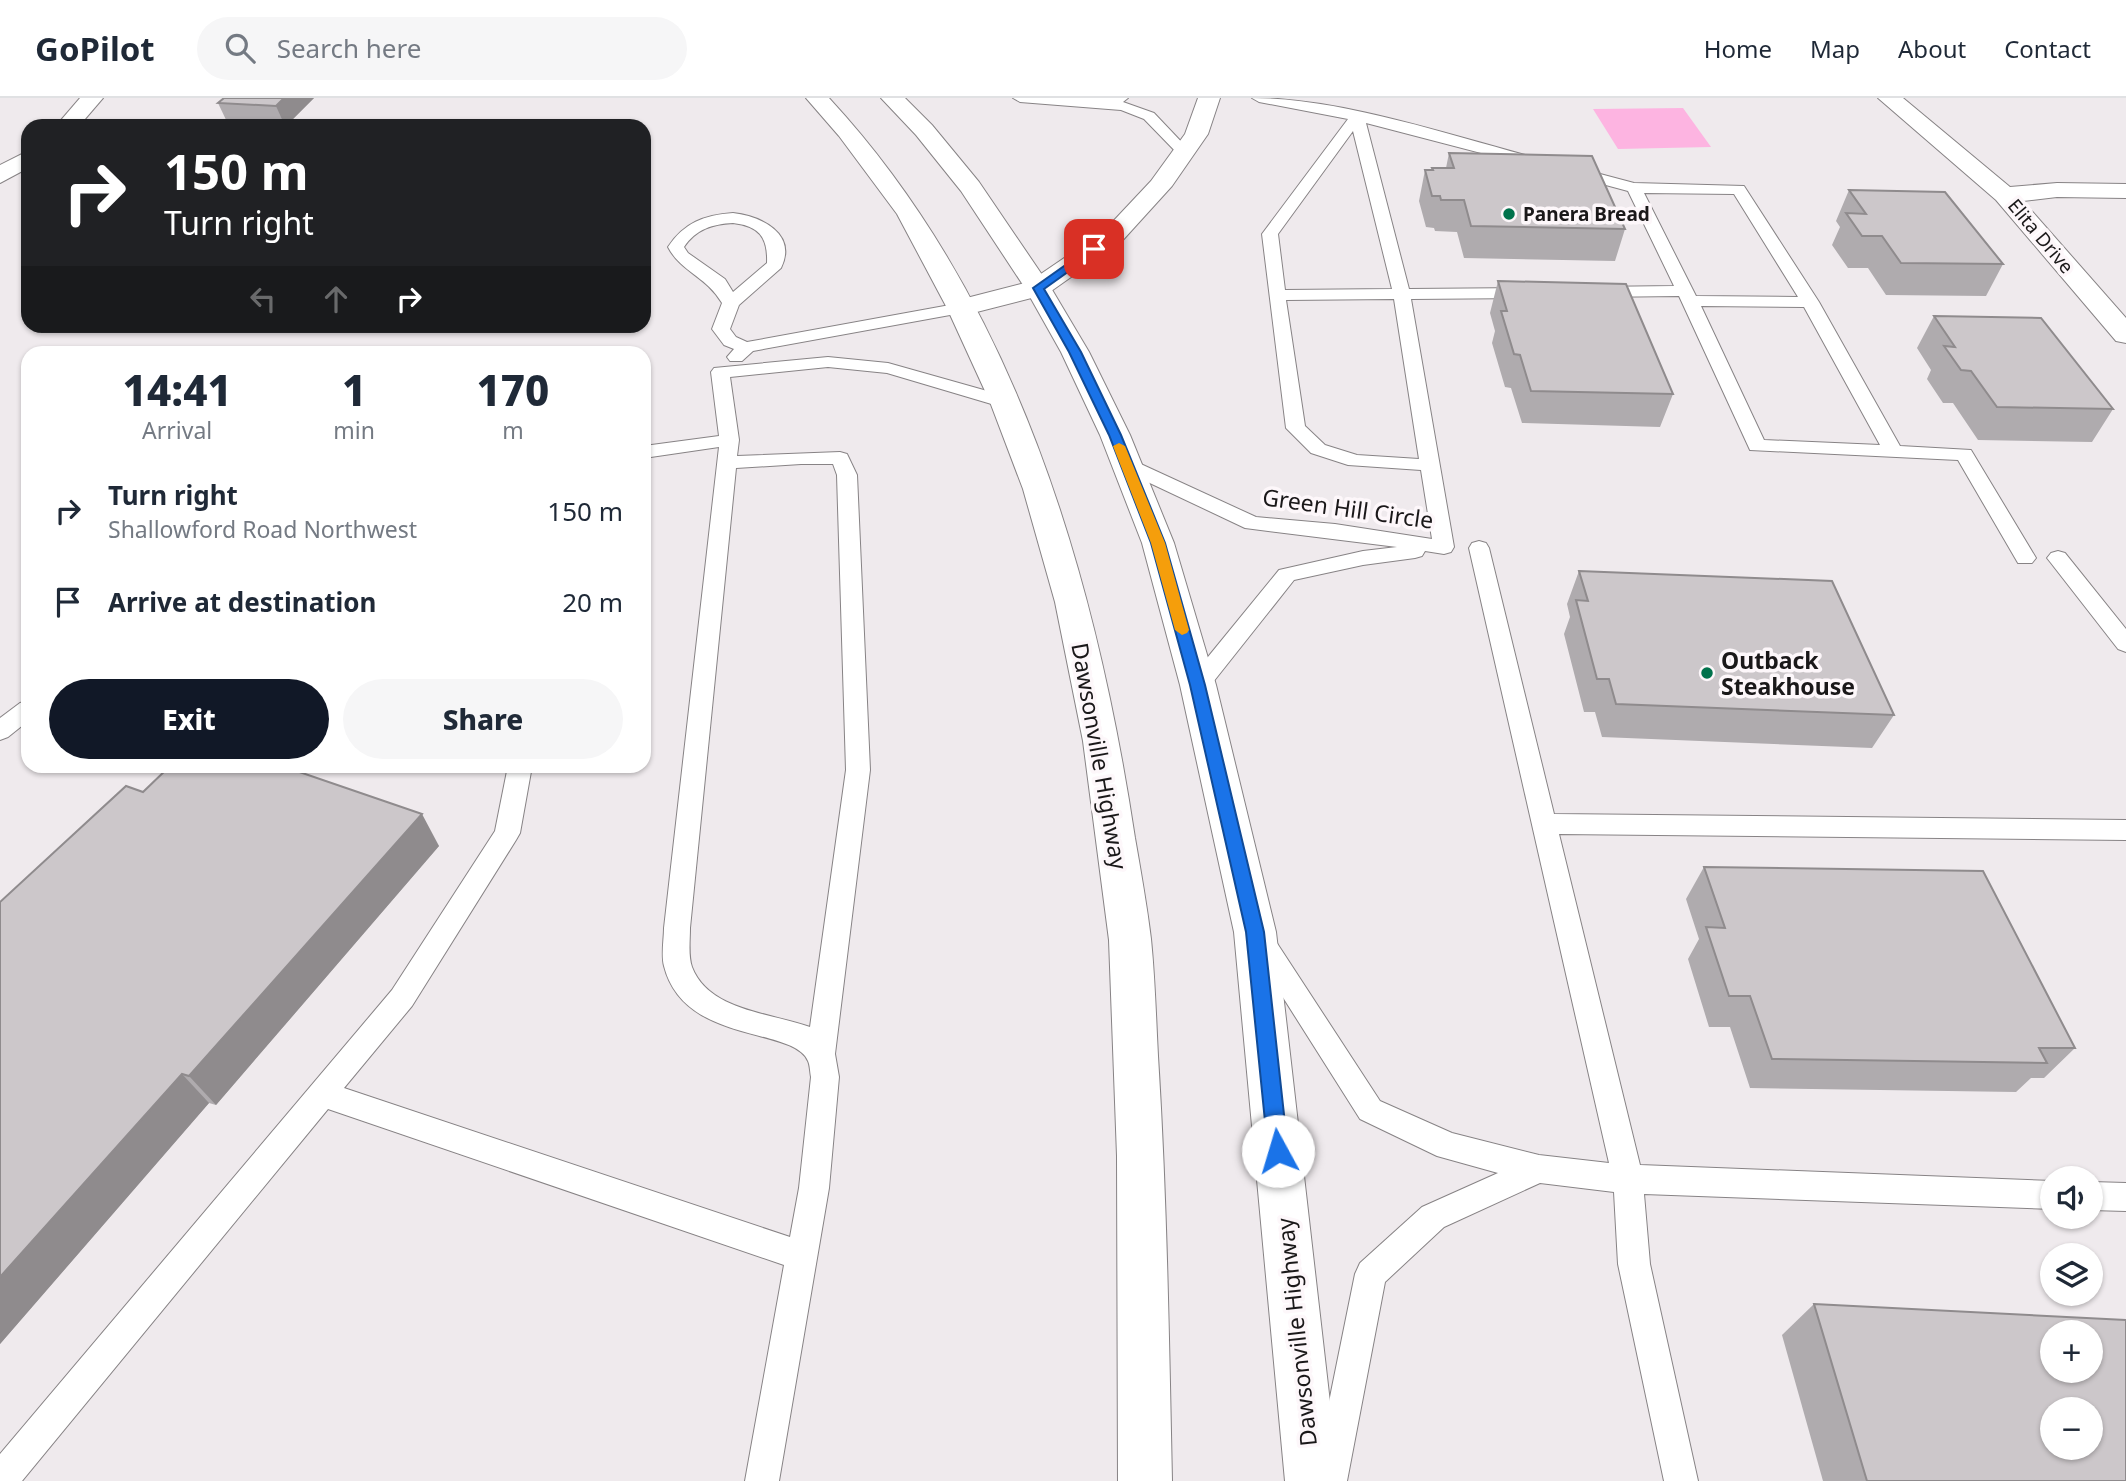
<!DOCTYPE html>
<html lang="en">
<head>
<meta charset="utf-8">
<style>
	:root { --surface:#fff; --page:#f6f6f7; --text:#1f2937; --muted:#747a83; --line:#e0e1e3; --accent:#111827 }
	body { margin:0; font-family:"Noto Sans",sans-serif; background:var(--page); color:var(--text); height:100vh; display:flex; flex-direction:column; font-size:26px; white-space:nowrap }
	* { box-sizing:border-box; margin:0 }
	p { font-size:23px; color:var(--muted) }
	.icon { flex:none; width:38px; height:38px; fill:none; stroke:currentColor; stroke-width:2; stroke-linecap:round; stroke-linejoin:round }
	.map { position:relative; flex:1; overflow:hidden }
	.side { position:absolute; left:21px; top:248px; width:630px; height:427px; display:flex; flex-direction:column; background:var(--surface); border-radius:21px; box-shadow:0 2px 5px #0004 }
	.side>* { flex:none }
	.hud { position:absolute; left:21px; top:21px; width:630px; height:214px; border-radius:21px; box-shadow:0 2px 5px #0004; background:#202124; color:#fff; overflow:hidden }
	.controls { position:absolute; left:2040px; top:1068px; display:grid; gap:14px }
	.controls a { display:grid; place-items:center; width:63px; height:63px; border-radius:50%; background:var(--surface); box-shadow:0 2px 5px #0004; font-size:35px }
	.pin { position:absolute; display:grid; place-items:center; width:60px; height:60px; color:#fff; margin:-30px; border-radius:14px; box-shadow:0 4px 10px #0006 }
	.me { position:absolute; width:77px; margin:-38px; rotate:354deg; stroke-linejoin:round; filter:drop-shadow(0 0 5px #0008) }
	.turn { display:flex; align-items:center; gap:24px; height:147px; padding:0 28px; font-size:32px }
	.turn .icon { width:91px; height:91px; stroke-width:2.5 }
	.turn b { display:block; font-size:49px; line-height:60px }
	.lanes { display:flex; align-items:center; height:66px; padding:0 28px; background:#0003; justify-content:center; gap:35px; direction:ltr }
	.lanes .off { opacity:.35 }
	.eta { display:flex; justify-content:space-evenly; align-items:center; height:119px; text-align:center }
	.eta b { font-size:42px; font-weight:800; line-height:49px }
	.button { display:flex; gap:14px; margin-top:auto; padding:14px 28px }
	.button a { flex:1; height:80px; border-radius:42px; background:var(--accent); color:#fff; font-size:28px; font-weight:800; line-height:80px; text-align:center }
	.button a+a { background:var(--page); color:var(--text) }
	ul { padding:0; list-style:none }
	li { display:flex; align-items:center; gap:21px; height:91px; padding:0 28px }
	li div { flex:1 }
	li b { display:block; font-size:26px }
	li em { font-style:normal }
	header { display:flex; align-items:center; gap:42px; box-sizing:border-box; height:98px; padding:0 35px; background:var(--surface); border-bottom:2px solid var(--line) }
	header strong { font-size:33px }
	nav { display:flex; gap:38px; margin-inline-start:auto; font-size:24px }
	.search { width:490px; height:63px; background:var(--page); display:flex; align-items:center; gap:18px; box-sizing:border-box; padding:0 24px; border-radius:38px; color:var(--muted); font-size:26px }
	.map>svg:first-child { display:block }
</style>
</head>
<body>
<header>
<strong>GoPilot</strong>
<div class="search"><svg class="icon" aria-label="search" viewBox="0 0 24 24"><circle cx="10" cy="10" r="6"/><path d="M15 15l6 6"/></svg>Search here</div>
<nav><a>Home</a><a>Map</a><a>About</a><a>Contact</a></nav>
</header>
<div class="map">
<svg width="2126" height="1383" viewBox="0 0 2126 1383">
	<rect width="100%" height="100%" fill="#efeaed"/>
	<path fill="#fdb4e1" d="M 1683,10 L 1711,49 L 1618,51 L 1593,11 Z"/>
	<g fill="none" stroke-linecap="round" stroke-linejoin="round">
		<g stroke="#878385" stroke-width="2">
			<g id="service">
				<path d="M 1013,0 L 1128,0 L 1123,4 L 1154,15 L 1191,54 L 1184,58 L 1179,57 L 1144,21 L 1121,12 L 1020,4 Z"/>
				<path d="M 1252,0 C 1342,0 1452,38 1540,61 L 1543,64 L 1535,69 L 1366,25 L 1409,191 L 1528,190 L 1537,195 L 1528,200 L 1411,201 L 1454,449 L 1451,454 L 1444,456 L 1425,453 L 1422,458 L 1415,460 L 1363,467 L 1294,482 L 1206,593 L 1198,595 L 1190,593 L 1187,587 L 1190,581 L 1279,472 L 1363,453 L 1397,449 L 1245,430 L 1118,370 L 1115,366 L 1118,362 L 1132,362 L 1256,419 L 1335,426 L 1432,441 L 1421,372 L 1348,367 L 1311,355 L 1286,330 L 1262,136 L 1348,21 L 1259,4 ZM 1353,33 L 1392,191 L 1285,192 L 1278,136 ZM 1394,201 L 1419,361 L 1357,357 L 1325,347 L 1305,328 L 1286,202 Z"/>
				<path d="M 1570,68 L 1634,85 L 1744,88 L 1819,204 L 1900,348 L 1971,352 L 2036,460 L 2032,465 L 2018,465 L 1958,362 L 1750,352 L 1679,198 L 1595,199 L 1586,194 L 1595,189 L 1674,188 L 1628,93 L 1565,76 L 1562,73 ZM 1644,95 L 1734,96 L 1798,199 L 1696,198 ZM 1701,208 L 1804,209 L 1880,347 L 1764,342 Z"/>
				<path d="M 733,115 C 760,118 798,135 781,170 L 739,207 L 730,231 L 736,239 L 747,244 L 961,205 L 970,210 L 961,215 L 753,253 L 742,263 L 730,263 L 727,259 L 734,251 L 724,247 L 712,231 L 722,205 C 706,178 681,174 668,149 C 684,125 704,117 733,115 ZM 733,125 C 759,128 768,139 767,165 L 733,194 L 725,181 L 688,155 L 684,149 C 696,131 713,126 733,125 Z"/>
				<path d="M 828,259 L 888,265 L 1012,300 L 1014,304 L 1005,310 L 887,275 L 828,269 L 730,279 L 739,342 L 737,358 L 840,354 L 847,356 L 857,377 L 870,672 L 835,956 L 839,979 L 829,1090 L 779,1383 L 745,1383 L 784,1167 L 328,1011 L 22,1383 L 0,1383 L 0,1356 L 392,892 L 495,733 L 508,668 L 532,668 L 520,735 L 516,742 L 412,908 L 344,990 L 790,1139 L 799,1090 L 811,979 C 810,974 810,967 808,963 C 793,928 684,947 664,868 C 661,857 664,841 664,830 L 719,349 L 644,360 L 644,348 L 719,338 L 711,274 L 714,270 ZM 801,366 L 833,366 L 837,377 L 846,672 L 810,929 C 771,915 709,913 692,869 C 688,858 690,842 690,830 L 736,370 Z"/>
				<path d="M 1479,443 L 1486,445 L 1489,450 L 1554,716 L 2126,722 L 2126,742 L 1559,736 L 1640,1067 L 2053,1083 L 2053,1111 L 1644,1096 L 1650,1166 L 1698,1383 L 1664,1383 L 1618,1166 L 1614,1094 L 1540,1085 L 1444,1129 L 1385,1184 L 1347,1383 L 1313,1383 L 1355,1176 L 1360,1165 L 1422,1109 L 1498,1075 L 1437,1058 L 1360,1021 L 1253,852 L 1249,844 L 1253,836 L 1262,833 L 1271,836 L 1380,1003 L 1452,1035 L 1539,1057 L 1609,1065 L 1469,450 L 1472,445 Z"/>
				<path d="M 2058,453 L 2065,455 L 2126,531 L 2126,554 L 2118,551 L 2051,465 L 2047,460 L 2051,455 Z"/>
				<path d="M 28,603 L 28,623 L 8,639 L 0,642 L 0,620 L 20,605 Z"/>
				<path d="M 2091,1084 L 2126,1085 L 2126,1113 L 2091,1112 Z"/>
			</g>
		</g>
		<g stroke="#878385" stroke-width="2">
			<g id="minor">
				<path d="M 80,0 L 103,0 L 79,28 L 56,28 Z"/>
				<path d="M 1198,0 L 1220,0 L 1208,36 L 1172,88 L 1122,143 L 1047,196 L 961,218 L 951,216 L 947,210 L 951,204 L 1029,184 L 1104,133 L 1151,83 L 1185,36 Z"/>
				<path d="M 1878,0 L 1903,0 L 2010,89 L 2057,85 L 2126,86 L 2126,100 L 2057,99 L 2023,103 L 2126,220 L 2126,245 L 2116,243 L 1996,102 Z"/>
				<path d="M 28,53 L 28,70 L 0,85 L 0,67 Z"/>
			</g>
		</g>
		<g stroke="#878385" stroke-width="2">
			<g id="primary">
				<path d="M 806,0 L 829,0 C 1015,201 1095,475 1135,740 C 1141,774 1147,808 1151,841 C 1155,880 1156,920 1158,958 C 1167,1100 1169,1241 1172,1383 L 1118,1383 L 1117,1058 L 1109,842 L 1083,643 L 1055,504 L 1023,391 L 990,304 L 947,210 L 897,116 L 839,38 Z"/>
				<path d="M 881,0 L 905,0 L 932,27 L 979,84 L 1051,190 L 1089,254 L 1130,337 L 1174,445 L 1216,587 L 1276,834 L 1339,1383 L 1285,1383 L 1234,834 L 1180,587 L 1142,445 L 1100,337 L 1061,254 L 1025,190 L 961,93 L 916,37 Z"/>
			</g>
		</g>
		<use href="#service" fill="#fff" fill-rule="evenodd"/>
		<use href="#minor" fill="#fff" fill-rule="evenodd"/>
		<use href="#primary" fill="#fff" fill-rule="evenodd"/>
	</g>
	<g fill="#afabae">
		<path d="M 224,0 L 314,0 L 286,28 L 228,26 L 218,5 Z"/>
		<path d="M 1449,55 L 1625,131 L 1615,163 L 1464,160 L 1457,134 L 1435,133 L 1434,130 L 1426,129 L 1419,103 L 1425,72 L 1432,72 L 1432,70 L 1446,70 Z"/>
		<path d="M 1849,92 L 2003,166 L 1986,198 L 1886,197 L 1868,170 L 1848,170 L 1832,147 L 1840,129 L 1836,123 Z"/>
		<path d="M 1498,183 L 1673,296 L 1660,329 L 1522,325 L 1511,290 L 1505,289 L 1492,245 L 1495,233 L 1490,215 Z"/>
		<path d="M 1934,218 L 2113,311 L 2092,344 L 1978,342 L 1953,305 L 1943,305 L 1927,281 L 1931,272 L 1917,250 Z"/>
		<path d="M 217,228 L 251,228 L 239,235 Z"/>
		<path d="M 1579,473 L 1894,617 L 1872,650 L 1602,639 L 1595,614 L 1584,614 L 1564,536 L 1570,519 L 1567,506 Z"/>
		<path d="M 170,668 L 352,668 L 293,673 L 439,748 L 216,1007 L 209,1005 L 0,1246 L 0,804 L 143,694 Z"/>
		<path d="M 377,668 L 431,668 L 379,672 Z"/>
		<path d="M 1704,769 L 2075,950 L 2044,980 L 2031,980 L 2016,994 L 1750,990 L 1730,929 L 1709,929 L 1688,861 L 1699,841 L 1686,801 Z"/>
		<path d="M 1814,1206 L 2126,1383 L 1823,1383 L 1782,1237 Z"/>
	</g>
	<g fill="#8f8b8d">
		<path d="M 284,0 L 314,0 L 286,28 L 285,28 L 276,8 Z"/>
		<path d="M 236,228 L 251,228 L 239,235 Z"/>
		<path d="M 422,716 L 439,748 L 216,1007 L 189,978 Z"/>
		<path d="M 182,976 L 209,1005 L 0,1246 L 0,1179 Z"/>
	</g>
	<g fill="#ccc7ca" stroke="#8f8b8d" stroke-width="2" fill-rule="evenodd">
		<path d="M 224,0 L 284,0 L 276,8 L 218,5 Z"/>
		<path d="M 1449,55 L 1592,58 L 1625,131 L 1471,128 L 1464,102 L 1441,102 L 1440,98 L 1432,98 L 1425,72 L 1433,72 L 1432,70 L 1454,70 Z"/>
		<path d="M 1849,92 L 1945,94 L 2003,166 L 1901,165 L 1882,138 L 1862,138 L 1846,115 L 1866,116 Z"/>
		<path d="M 1498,183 L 1626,186 L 1673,296 L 1531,293 L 1520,257 L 1514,256 L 1501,213 L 1507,213 Z"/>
		<path d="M 1934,218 L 2041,220 L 2113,311 L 1997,309 L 1971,273 L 1961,272 L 1944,248 L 1955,249 Z"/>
		<path d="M 1579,473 L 1832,483 L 1894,617 L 1616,606 L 1609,581 L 1597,581 L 1576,502 L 1588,503 Z"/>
		<path d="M 170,668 L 282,668 L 422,716 L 189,978 L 182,976 L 0,1179 L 0,804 L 126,688 L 143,694 Z"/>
		<path d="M 1704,769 L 1983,773 L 2075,950 L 2039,950 L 2047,965 L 1772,961 L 1750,898 L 1729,898 L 1706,829 L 1725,830 Z"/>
		<path d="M 1814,1206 L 2126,1222 L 2126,1383 L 1867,1383 ZM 2053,1234 L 2091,1234 L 2091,1272 L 2053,1272 ZM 2053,1311 L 2091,1311 L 2091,1349 L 2053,1349 Z"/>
	</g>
	<path fill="#1a73e8" stroke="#114b97" stroke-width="2" d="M 1091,149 L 1100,151 L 1044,191 L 1081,254 L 1121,337 L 1165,445 L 1205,587 L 1264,834 L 1288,1053 L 1285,1060 L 1278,1062 L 1271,1060 L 1268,1053 L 1246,834 L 1190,587 L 1151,445 L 1109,337 L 1069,254 L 1033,190 Z"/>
	<path fill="#f59e0b" d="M 1119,345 L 1125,348 L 1165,445 L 1189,532 L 1187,535 L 1182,537 L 1175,532 L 1151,445 L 1113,348 Z"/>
	<g fill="#00724c" stroke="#fdf7fa" stroke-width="2.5">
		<circle cx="1509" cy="116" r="7"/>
		<circle cx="1707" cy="575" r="7"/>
	</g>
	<g text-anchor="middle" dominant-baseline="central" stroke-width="7" stroke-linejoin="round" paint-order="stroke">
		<g font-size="19" font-weight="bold" fill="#1a1819" stroke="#fdf7fa" text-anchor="start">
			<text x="1523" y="116">Panera Bread</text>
		</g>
		<g font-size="19" fill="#1a1819" stroke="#fdf7fa">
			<text transform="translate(2041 138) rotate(50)">Elita Drive</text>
		</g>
		<g font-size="23" fill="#1a1819" stroke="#fdf7fa">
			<text transform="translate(1348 410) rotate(8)">Green Hill Circle</text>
			<text transform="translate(1100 658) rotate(80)">Dawsonville Highway</text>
			<text transform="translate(1296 1234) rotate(-96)">Dawsonville Highway</text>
		</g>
		<g font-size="23" font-weight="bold" fill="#1a1819" stroke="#fdf7fa" text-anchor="start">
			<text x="1721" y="562">Outback<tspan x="1721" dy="26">Steakhouse</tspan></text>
		</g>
	</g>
</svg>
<div class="controls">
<a><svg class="icon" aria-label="sound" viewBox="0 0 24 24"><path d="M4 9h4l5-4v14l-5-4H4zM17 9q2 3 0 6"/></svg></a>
<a><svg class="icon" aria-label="layers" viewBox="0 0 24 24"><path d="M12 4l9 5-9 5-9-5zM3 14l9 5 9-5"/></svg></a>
<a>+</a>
<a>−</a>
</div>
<div class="pin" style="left:1094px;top:151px;background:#d93025"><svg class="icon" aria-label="arrive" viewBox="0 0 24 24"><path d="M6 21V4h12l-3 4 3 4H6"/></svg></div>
<svg class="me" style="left:1278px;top:1053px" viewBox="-20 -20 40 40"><circle r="19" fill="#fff"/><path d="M0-13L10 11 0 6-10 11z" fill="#1a73e8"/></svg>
<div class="hud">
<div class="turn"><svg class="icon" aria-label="right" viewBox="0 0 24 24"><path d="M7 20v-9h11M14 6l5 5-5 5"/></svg><div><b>150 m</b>Turn right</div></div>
<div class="lanes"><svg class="icon off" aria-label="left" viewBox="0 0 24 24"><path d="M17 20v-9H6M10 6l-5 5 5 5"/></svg><svg class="icon off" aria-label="ahead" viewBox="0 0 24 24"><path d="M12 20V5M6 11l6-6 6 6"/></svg><svg class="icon" aria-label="right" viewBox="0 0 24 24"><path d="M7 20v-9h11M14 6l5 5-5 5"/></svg></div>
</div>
<section class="side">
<div class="eta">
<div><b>14:41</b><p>Arrival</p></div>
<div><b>1</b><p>min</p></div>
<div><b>170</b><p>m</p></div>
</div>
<ul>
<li><svg class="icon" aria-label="right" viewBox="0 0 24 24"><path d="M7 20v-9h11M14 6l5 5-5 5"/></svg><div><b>Turn right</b><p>Shallowford Road Northwest</p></div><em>150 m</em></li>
<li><svg class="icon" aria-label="arrive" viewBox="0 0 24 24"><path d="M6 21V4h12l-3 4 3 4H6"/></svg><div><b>Arrive at destination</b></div><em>20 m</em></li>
</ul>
<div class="button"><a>Exit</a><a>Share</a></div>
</section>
</div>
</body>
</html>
